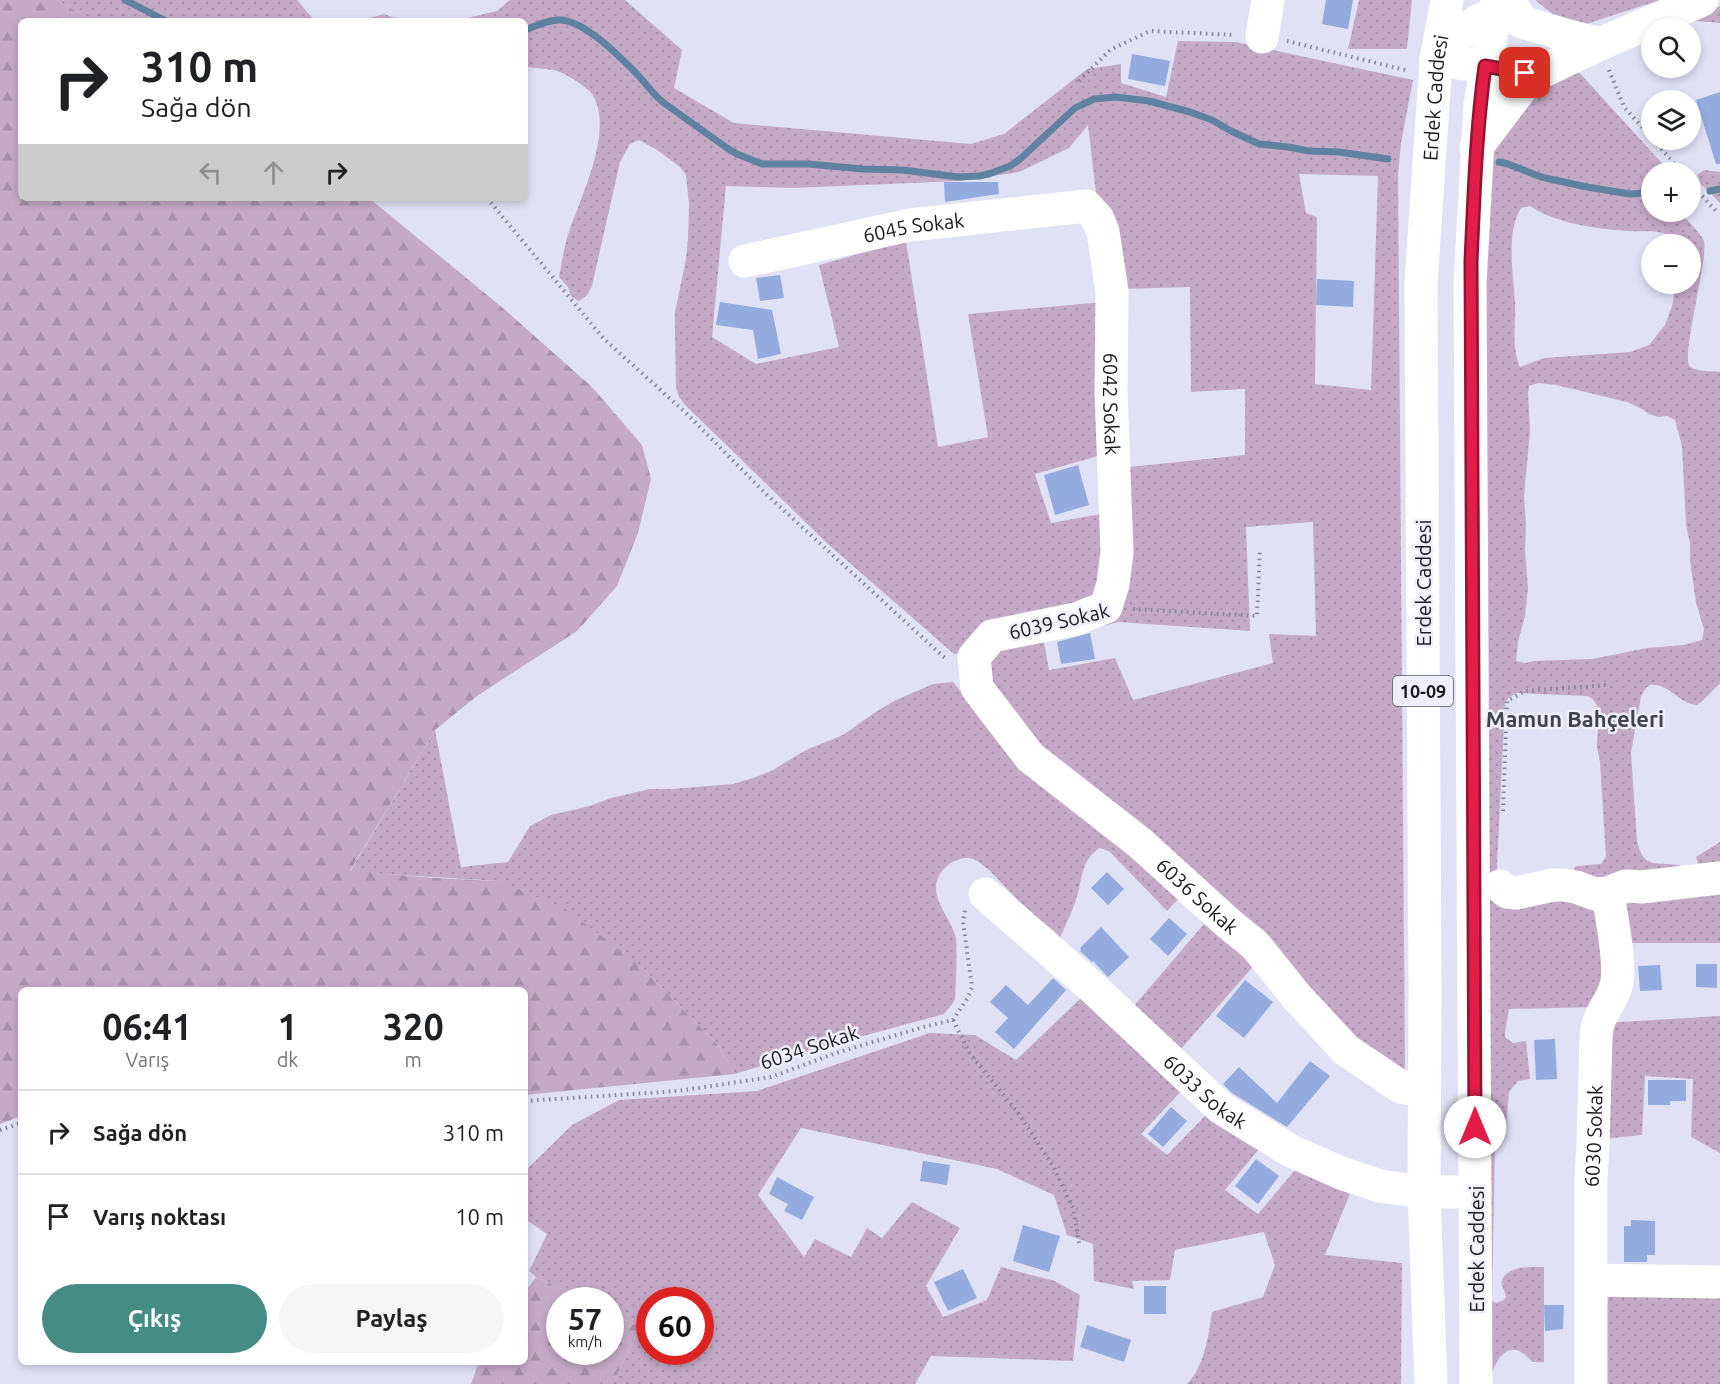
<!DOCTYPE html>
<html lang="tr">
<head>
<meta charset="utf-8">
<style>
	:root { --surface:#fff; --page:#f6f6f6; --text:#202124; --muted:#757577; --line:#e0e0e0; --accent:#458c84 }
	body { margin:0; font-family:Ubuntu,sans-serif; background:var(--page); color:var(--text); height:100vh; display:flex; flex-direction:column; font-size:22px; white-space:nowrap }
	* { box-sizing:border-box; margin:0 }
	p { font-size:20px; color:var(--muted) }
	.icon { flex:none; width:33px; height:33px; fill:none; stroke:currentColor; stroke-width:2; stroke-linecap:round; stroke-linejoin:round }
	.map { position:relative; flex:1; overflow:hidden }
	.sheet { position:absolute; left:18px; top:987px; width:510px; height:378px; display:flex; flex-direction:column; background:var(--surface); border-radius:9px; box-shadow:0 3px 9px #0003 }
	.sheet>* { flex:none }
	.hud { position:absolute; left:18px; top:18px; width:510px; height:183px; border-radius:9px; box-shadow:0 3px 9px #0003; background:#fff; color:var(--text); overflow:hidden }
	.buttons { position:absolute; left:1641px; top:18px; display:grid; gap:12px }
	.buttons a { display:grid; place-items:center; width:60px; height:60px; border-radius:50%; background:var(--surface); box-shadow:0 3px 9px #0003; font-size:30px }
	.speed { position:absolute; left:546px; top:1287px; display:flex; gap:12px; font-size:30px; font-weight:700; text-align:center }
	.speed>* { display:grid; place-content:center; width:78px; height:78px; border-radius:50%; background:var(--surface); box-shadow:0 3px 9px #0003; line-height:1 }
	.speed small { font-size:15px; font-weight:400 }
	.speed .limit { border:9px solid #d22; background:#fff; color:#111 }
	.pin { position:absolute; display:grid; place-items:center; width:51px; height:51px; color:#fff; margin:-26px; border-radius:12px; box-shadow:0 3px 9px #0006 }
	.me { position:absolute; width:66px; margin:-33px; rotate:0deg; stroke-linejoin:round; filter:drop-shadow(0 0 4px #0008) }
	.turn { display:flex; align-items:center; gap:21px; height:126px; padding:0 24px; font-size:27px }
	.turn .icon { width:78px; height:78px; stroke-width:2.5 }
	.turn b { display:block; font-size:42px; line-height:51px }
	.lanes { display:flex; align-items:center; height:57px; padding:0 24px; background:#0003; justify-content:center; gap:30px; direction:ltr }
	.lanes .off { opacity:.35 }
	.eta { display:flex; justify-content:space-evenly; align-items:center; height:102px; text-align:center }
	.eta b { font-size:36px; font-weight:700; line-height:42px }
	.button { display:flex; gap:12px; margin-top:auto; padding:12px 24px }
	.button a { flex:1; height:69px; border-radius:36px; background:var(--accent); color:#fff; font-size:24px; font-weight:700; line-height:69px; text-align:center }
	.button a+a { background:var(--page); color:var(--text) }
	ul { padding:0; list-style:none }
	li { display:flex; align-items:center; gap:18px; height:84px; padding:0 24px; border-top:2px solid var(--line) }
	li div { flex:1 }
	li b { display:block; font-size:22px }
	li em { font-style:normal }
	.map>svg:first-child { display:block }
</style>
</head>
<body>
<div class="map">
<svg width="1720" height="1384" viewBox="0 0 1720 1384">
	<defs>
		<pattern id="grass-dots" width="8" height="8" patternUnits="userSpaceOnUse" patternTransform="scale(1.5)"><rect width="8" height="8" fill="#c5aac7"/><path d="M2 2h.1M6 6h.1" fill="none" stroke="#a892aa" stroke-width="1.8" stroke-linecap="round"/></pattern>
		<pattern id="forest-firs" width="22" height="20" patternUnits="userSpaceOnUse" patternTransform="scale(1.5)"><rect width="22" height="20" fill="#c5aac7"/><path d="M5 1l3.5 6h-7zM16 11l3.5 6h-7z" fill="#a892aa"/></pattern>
	</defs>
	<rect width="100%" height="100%" fill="#e1e1f6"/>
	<g fill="url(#grass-dots)" fill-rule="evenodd">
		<path d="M 56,0 L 297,0 L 315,21 L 94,21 Z"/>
		<path d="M 510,0 L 625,0 L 682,50 L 674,88 L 734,123 L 971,144 L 1004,134 L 1087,69 L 1121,64 L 1121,83 L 1166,97 L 1178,41 L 1235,42 L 1413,80 L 1401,143 L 1398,174 L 1405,1070 L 1373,1058 L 1038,753 L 991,694 L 991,650 L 954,654 L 829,545 L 685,405 L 679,397 L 676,388 L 675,334 L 675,312 L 686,259 L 688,238 L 689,205 L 686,175 L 680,167 L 657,150 L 639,140 L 630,144 L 620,162 L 592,286 L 587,295 L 579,301 L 571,296 L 568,287 L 559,277 C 562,261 564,247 569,232 C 581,196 615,129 592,94 C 587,87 565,73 557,71 C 547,68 535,69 525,66 L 525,21 L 455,21 L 497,11 ZM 1088,125 L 1096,193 L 1122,289 L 1190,287 L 1191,392 L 1245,389 L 1245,455 L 1129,467 L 1128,509 L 1051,523 L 1035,474 L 1105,454 L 1104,302 L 968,314 L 988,437 L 938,447 L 906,241 L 819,265 L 839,347 L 756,364 L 712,337 L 726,186 L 793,188 L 958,181 L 1019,172 L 1069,148 ZM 1299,174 L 1378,176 L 1371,390 L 1315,384 L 1317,217 L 1306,213 ZM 1313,522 L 1316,636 L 1269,634 L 1273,663 L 1133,700 L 1115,658 L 1049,670 L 1044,642 L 1118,622 L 1250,631 L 1246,527 Z"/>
		<path d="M 1359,0 L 1412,0 L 1407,49 L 1348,49 Z"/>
		<path d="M 1535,0 L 1660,0 L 1580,26 L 1568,26 Z"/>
		<path d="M 1720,6 L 1720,23 L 1698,21 L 1683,23 Z"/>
		<path d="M 384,14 L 403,21 L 358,21 Z"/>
		<path d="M 1576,69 L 1670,172 L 1652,172 L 1652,212 L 1659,212 C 1665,220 1675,222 1684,216 C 1690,224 1700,232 1704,241 C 1705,245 1704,251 1704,255 C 1703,273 1683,356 1689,365 C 1694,372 1712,371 1720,372 L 1720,684 C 1711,691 1706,699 1697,705 C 1678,704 1670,683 1650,685 L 1646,688 L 1641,696 L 1631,753 L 1637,841 C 1644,872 1658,860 1682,866 L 1604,884 L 1574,872 L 1574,868 L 1577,866 L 1601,864 L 1606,857 L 1600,762 C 1599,757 1598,752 1597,747 C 1596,731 1606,703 1587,696 L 1517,693 L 1509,697 L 1505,702 L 1496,886 L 1542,894 L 1592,906 L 1607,931 L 1599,1007 L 1509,1009 L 1505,1032 L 1505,1037 L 1513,1043 L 1526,1041 L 1530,1079 L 1518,1081 L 1509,1092 L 1505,1137 L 1495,1141 L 1492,1301 L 1496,1303 L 1504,1300 L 1506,1296 C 1505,1291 1501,1286 1502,1281 C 1507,1265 1531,1267 1544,1267 L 1544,1362 L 1533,1362 C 1529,1359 1525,1354 1521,1352 C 1505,1343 1494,1364 1491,1377 L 1482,285 L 1494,142 L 1524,101 ZM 1530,206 C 1557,224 1597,229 1629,231 C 1640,232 1655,230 1666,234 C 1671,236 1673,240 1674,244 L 1690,244 L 1690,284 L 1675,284 L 1673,303 L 1665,325 L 1649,345 L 1630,352 L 1544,358 L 1520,367 C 1511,347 1516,323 1515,301 C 1513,274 1506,231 1521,208 ZM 1538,383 L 1556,385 L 1627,402 L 1642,409 L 1649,414 L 1658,417 L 1667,416 L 1675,420 L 1682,446 L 1686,525 L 1690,543 L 1690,560 L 1696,603 L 1704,629 L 1702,640 L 1684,645 L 1647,648 L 1592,659 L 1534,661 L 1525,663 L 1516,661 L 1518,642 L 1525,616 L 1528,588 L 1525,551 L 1526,524 L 1524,496 L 1530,431 L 1528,394 L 1529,386 Z"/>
		<path d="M 1704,170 L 1720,172 L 1720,203 L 1701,184 L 1697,175 Z"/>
		<path d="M 953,682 L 1021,764 L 1183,894 L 1167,911 L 1110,852 L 1100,848 C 1082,859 1083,874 1078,893 C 1074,908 1066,924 1060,938 L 1054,931 L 1039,919 L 1018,900 L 989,870 C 984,866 978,861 973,859 C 957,854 937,870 936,886 C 935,904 952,921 956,938 C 957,943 956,996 955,999 C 953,1004 947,1010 944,1014 L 815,1049 L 735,1074 L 717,1044 L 642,967 L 499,881 L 350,872 L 435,730 L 461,867 L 508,862 L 530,826 L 551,815 L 590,806 L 611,798 L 650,789 L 672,789 L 733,784 L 753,778 L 771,771 L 806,750 L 843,735 L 877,711 L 896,700 L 933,684 Z"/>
		<path d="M 1720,842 L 1720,874 L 1700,869 L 1696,857 Z"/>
		<path d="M 1720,880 L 1720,943 L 1627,943 L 1626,894 Z"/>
		<path d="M 1210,917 L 1257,962 L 1180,1050 L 1133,1007 Z"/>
		<path d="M 1083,996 L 1184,1088 L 1141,1134 L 1167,1155 L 1207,1114 L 1260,1148 L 1225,1190 L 1258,1214 L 1300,1164 L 1350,1194 L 1325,1255 L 1402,1263 L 1401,1384 L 1187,1384 C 1205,1365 1208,1337 1212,1312 L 1263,1297 L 1275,1265 L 1264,1232 L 1175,1250 L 1170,1280 L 1132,1281 L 1134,1289 L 1094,1281 L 1093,1244 L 1067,1235 L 1054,1195 L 997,1169 L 801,1128 L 758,1195 L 804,1257 L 815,1239 L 851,1257 L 867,1228 L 882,1238 L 912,1202 L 960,1228 L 926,1286 L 943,1317 L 987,1300 L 1001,1267 L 1055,1281 L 1080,1295 L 1073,1361 L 931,1356 L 915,1384 L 613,1384 L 640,1327 L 611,1313 L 610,1300 L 585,1300 L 536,1277 L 529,1271 L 547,1234 L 525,1219 L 525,1171 L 572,1125 L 619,1100 L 757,1091 L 930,1033 L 975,1035 L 1016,1060 ZM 650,1300 L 700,1300 L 700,1352 L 650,1352 Z"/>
		<path d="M 1720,1016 L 1720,1153 L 1691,1137 L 1693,1079 L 1645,1076 L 1642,1135 L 1602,1139 L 1604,1023 Z"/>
		<path d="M 1600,1291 L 1720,1292 L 1720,1384 L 1600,1384 Z"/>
	</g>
	<g fill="url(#forest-firs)">
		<path d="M 0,0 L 56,0 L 94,21 L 21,21 L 21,198 L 369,198 L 504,309 L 593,388 L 642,445 L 651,479 L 638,533 L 617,586 L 577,631 L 477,696 L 435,730 L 350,871 L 435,878 L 499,881 L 567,910 L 642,967 L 717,1044 L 735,1074 L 525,1095 L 525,990 L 21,990 L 21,1116 L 0,1124 Z"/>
		<path d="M 536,1277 L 585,1300 L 560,1300 L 560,1352 L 610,1352 L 611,1313 L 640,1327 L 613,1384 L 471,1384 L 479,1362 L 525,1362 L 525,1292 Z"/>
	</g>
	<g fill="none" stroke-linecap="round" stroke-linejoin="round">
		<g stroke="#6082a1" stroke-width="7">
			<path d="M 125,0 L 166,21"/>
			<path d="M 525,30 C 536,26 548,19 561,20 C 586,22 618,55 636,73 C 646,83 652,94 664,103 L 727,148 L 737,154 L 762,164 L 808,164 L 863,169 L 903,170 L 958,177 L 979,176 L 989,174 L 1010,166 L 1019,160 L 1075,108 L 1094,99 L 1116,97 L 1149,101 L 1190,112 L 1212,120 L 1231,131 L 1259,144 L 1288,147 L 1309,151 L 1339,152 L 1388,159"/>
			<path d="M 1499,162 L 1508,164 L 1541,177 L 1587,187 L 1630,194 L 1652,193"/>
			<path d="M 1710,191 L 1720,189"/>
		</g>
	</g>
	<g fill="#93abde">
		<path d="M 1326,0 L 1353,0 L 1348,29 L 1322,24 Z"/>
		<path d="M 1132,54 L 1170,61 L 1165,86 L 1128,79 Z"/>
		<path d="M 1720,92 L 1720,164 L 1716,164 L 1696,100 Z"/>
		<path d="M 944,182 L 998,182 L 999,194 L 945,202 Z"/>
		<path d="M 780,275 L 784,298 L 760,301 L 756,278 Z"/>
		<path d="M 1317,279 L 1354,281 L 1353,307 L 1316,305 Z"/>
		<path d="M 720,302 L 772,310 L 781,354 L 758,359 L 753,330 L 716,325 Z"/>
		<path d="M 1078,465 L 1089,505 L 1055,515 L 1044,475 Z"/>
		<path d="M 1090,633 L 1095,659 L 1061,664 L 1057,642 Z"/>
		<path d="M 1107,872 L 1124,889 L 1108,905 L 1091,888 Z"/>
		<path d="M 1169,918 L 1187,934 L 1168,956 L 1150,939 Z"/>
		<path d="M 1101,927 L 1129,957 L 1108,977 L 1093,961 L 1092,962 L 1080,951 L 1081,950 L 1080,948 Z"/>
		<path d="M 1696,964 L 1717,964 L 1717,988 L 1696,987 Z"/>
		<path d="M 1660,965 L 1662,990 L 1640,991 L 1638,966 Z"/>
		<path d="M 1053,978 L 1066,990 L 1014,1049 L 995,1032 L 1008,1018 L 990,1002 L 1006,985 L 1028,1005 Z"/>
		<path d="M 1245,980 L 1273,1002 L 1244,1038 L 1216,1016 Z"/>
		<path d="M 1555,1039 L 1557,1079 L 1536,1080 L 1534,1040 Z"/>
		<path d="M 1310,1061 L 1330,1076 L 1287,1127 L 1232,1093 L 1223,1084 L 1239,1067 L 1277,1103 Z"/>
		<path d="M 1648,1080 L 1686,1080 L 1686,1101 L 1670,1101 L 1670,1105 L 1648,1105 Z"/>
		<path d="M 1171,1107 L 1187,1121 L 1163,1147 L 1148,1134 Z"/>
		<path d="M 1256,1159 L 1279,1176 L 1258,1204 L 1235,1186 Z"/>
		<path d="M 923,1161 L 950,1165 L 947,1185 L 920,1181 Z"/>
		<path d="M 777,1177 L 814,1197 L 802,1220 L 784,1211 L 788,1204 L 769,1194 Z"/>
		<path d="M 1631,1220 L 1655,1221 L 1655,1255 L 1647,1255 L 1647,1262 L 1624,1262 L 1624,1226 L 1631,1226 Z"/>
		<path d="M 1023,1225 L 1060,1236 L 1049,1272 L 1013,1261 Z"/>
		<path d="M 963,1269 L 977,1298 L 948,1311 L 934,1282 Z"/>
		<rect x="1144" y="1286" width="22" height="28"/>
		<path d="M 1544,1305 L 1564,1305 L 1563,1329 L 1545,1331 Z"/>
		<path d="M 1087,1325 L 1131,1340 L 1124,1362 L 1080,1347 Z"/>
	</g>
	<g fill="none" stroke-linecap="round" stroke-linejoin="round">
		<g stroke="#828291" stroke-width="4" stroke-dasharray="1.5 4.5" stroke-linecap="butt">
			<path d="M 1287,41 L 1405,70 L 1408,69"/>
			<path d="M 1609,70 L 1624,107 L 1652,138"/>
			<path d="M 1079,81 L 1110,50 L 1150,31 L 1235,35"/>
			<path d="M 1653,140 L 1682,172"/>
			<path d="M 1690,183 L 1716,211"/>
			<path d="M 487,198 L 604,339 L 686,413 L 766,494 L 946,659"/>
			<path d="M 1133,609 L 1257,616 L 1260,550"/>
			<path d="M 1503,811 L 1507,701 L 1525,691 L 1607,685"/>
			<path d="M 953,1020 L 970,1054 L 1019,1114 L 1054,1168 L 1073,1208 L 1079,1243"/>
			<path d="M 525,1101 L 678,1091 L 771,1077 L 833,1054 L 923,1027 L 953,1020 L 967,999 L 972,987 L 963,922 L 965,910"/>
			<path d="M 0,1130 L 21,1123"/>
		</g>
		<g stroke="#fff" stroke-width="33">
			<path d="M 1509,0 L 1522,22 L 1569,36 L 1600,44"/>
			<path d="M 1262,37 L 1268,0"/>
			<path d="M 1436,60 C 1459,36 1482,3 1519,20"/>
			<path d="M 1436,60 L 1537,74"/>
			<path d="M 1476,148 L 1523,86 L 1537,74 L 1600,44 L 1702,0"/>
			<path id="s1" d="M 745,261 L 910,225 L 1086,206 L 1098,219 L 1103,232 L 1112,291 L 1111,393 L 1117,552 L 1113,584 L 1106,607 L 1076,619 L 992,636 L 974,657 L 977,688 L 1030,757 L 1140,843 L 1228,923 L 1255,945 L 1297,997 L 1346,1050 L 1401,1087 L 1424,1092"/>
			<path d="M 1500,886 L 1507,892 L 1516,893 L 1553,885 L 1563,885 L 1576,887 L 1595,894 L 1608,893 L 1626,886 L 1642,887 L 1720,878"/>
			<path id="s2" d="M 985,894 L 1093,988 L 1221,1108 L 1291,1151 L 1341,1173 L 1380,1186 L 1424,1192 L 1475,1192"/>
			<path d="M 1592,1280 L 1720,1282"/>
			<path id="s3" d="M 1591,1384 L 1591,1179 L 1593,1144 L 1596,1037 C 1597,1014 1610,1006 1616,986 C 1622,965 1611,917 1608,893"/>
		</g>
		<g stroke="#fff" stroke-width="33">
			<path id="s4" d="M 1431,1384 L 1424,1192 L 1425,991 L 1421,283 L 1436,60 L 1447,0"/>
			<path d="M 1476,1384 L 1470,283 L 1480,105 L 1497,0"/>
		</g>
	</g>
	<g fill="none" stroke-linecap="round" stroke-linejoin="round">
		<g stroke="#92132f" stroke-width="15">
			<path id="route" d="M 1475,1127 L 1471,261 C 1474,196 1476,131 1485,66 L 1525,73"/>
		</g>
		<use href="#route" stroke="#e11d48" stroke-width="10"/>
	</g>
	<g text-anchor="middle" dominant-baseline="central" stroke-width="5" stroke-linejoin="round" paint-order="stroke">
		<rect fill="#efeffc" stroke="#585861" stroke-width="1.5" x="1393" y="676" width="60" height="30" rx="4.5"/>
		<g font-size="18" font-weight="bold" fill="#18181f">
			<text x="1423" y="691">10-09</text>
		</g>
		<g font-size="20" fill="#18181f" stroke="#efeffc">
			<text stroke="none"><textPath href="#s4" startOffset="1287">Erdek Caddesi</textPath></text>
			<text stroke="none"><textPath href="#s1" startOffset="172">6045 Sokak</textPath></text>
			<text stroke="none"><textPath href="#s1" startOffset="550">6042 Sokak</textPath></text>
			<text transform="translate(1423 583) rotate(-90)">Erdek Caddesi</text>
			<text transform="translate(1059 621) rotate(-13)">6039 Sokak</text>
			<text stroke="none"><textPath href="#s1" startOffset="1236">6036 Sokak</textPath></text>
			<text transform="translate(809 1047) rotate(-18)">6034 Sokak</text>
			<text stroke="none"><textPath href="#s2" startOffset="296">6033 Sokak</textPath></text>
			<text stroke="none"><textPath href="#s3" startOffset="248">6030 Sokak</textPath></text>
			<text transform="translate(1476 1249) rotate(-90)">Erdek Caddesi</text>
		</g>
		<g font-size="22" font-weight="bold" fill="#404151" stroke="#efeffc">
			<text x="1575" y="718">Mamun Bahçeleri</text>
		</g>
	</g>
</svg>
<div class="buttons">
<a><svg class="icon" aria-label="search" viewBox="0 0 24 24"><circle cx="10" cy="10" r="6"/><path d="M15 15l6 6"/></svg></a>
<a><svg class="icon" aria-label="layers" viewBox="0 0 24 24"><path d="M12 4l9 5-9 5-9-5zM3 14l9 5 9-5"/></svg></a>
<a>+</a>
<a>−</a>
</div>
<div class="speed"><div>57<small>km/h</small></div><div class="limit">60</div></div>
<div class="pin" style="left:1525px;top:73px;background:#d93025"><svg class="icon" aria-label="arrive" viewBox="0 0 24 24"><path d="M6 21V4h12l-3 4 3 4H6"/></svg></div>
<svg class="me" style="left:1475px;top:1127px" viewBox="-20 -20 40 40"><circle r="19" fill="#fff"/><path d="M0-13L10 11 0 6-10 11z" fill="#e11d48"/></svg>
<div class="hud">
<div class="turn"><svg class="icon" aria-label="right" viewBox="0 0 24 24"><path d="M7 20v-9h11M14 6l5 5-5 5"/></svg><div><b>310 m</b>Sağa dön</div></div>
<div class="lanes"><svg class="icon off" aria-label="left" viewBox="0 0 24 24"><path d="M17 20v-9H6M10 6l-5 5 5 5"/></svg><svg class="icon off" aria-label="ahead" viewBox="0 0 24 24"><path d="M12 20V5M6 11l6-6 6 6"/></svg><svg class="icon" aria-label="right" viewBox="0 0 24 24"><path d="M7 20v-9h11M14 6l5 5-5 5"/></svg></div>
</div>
<section class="sheet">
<div class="eta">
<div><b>06:41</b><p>Varış</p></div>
<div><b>1</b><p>dk</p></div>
<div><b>320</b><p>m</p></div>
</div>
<ul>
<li><svg class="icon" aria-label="right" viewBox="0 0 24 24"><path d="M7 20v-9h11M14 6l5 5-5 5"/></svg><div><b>Sağa dön</b></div><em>310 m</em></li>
<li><svg class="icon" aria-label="arrive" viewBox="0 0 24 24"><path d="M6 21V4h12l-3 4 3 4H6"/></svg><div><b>Varış noktası</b></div><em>10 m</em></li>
</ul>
<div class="button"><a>Çıkış</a><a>Paylaş</a></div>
</section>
</div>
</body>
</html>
